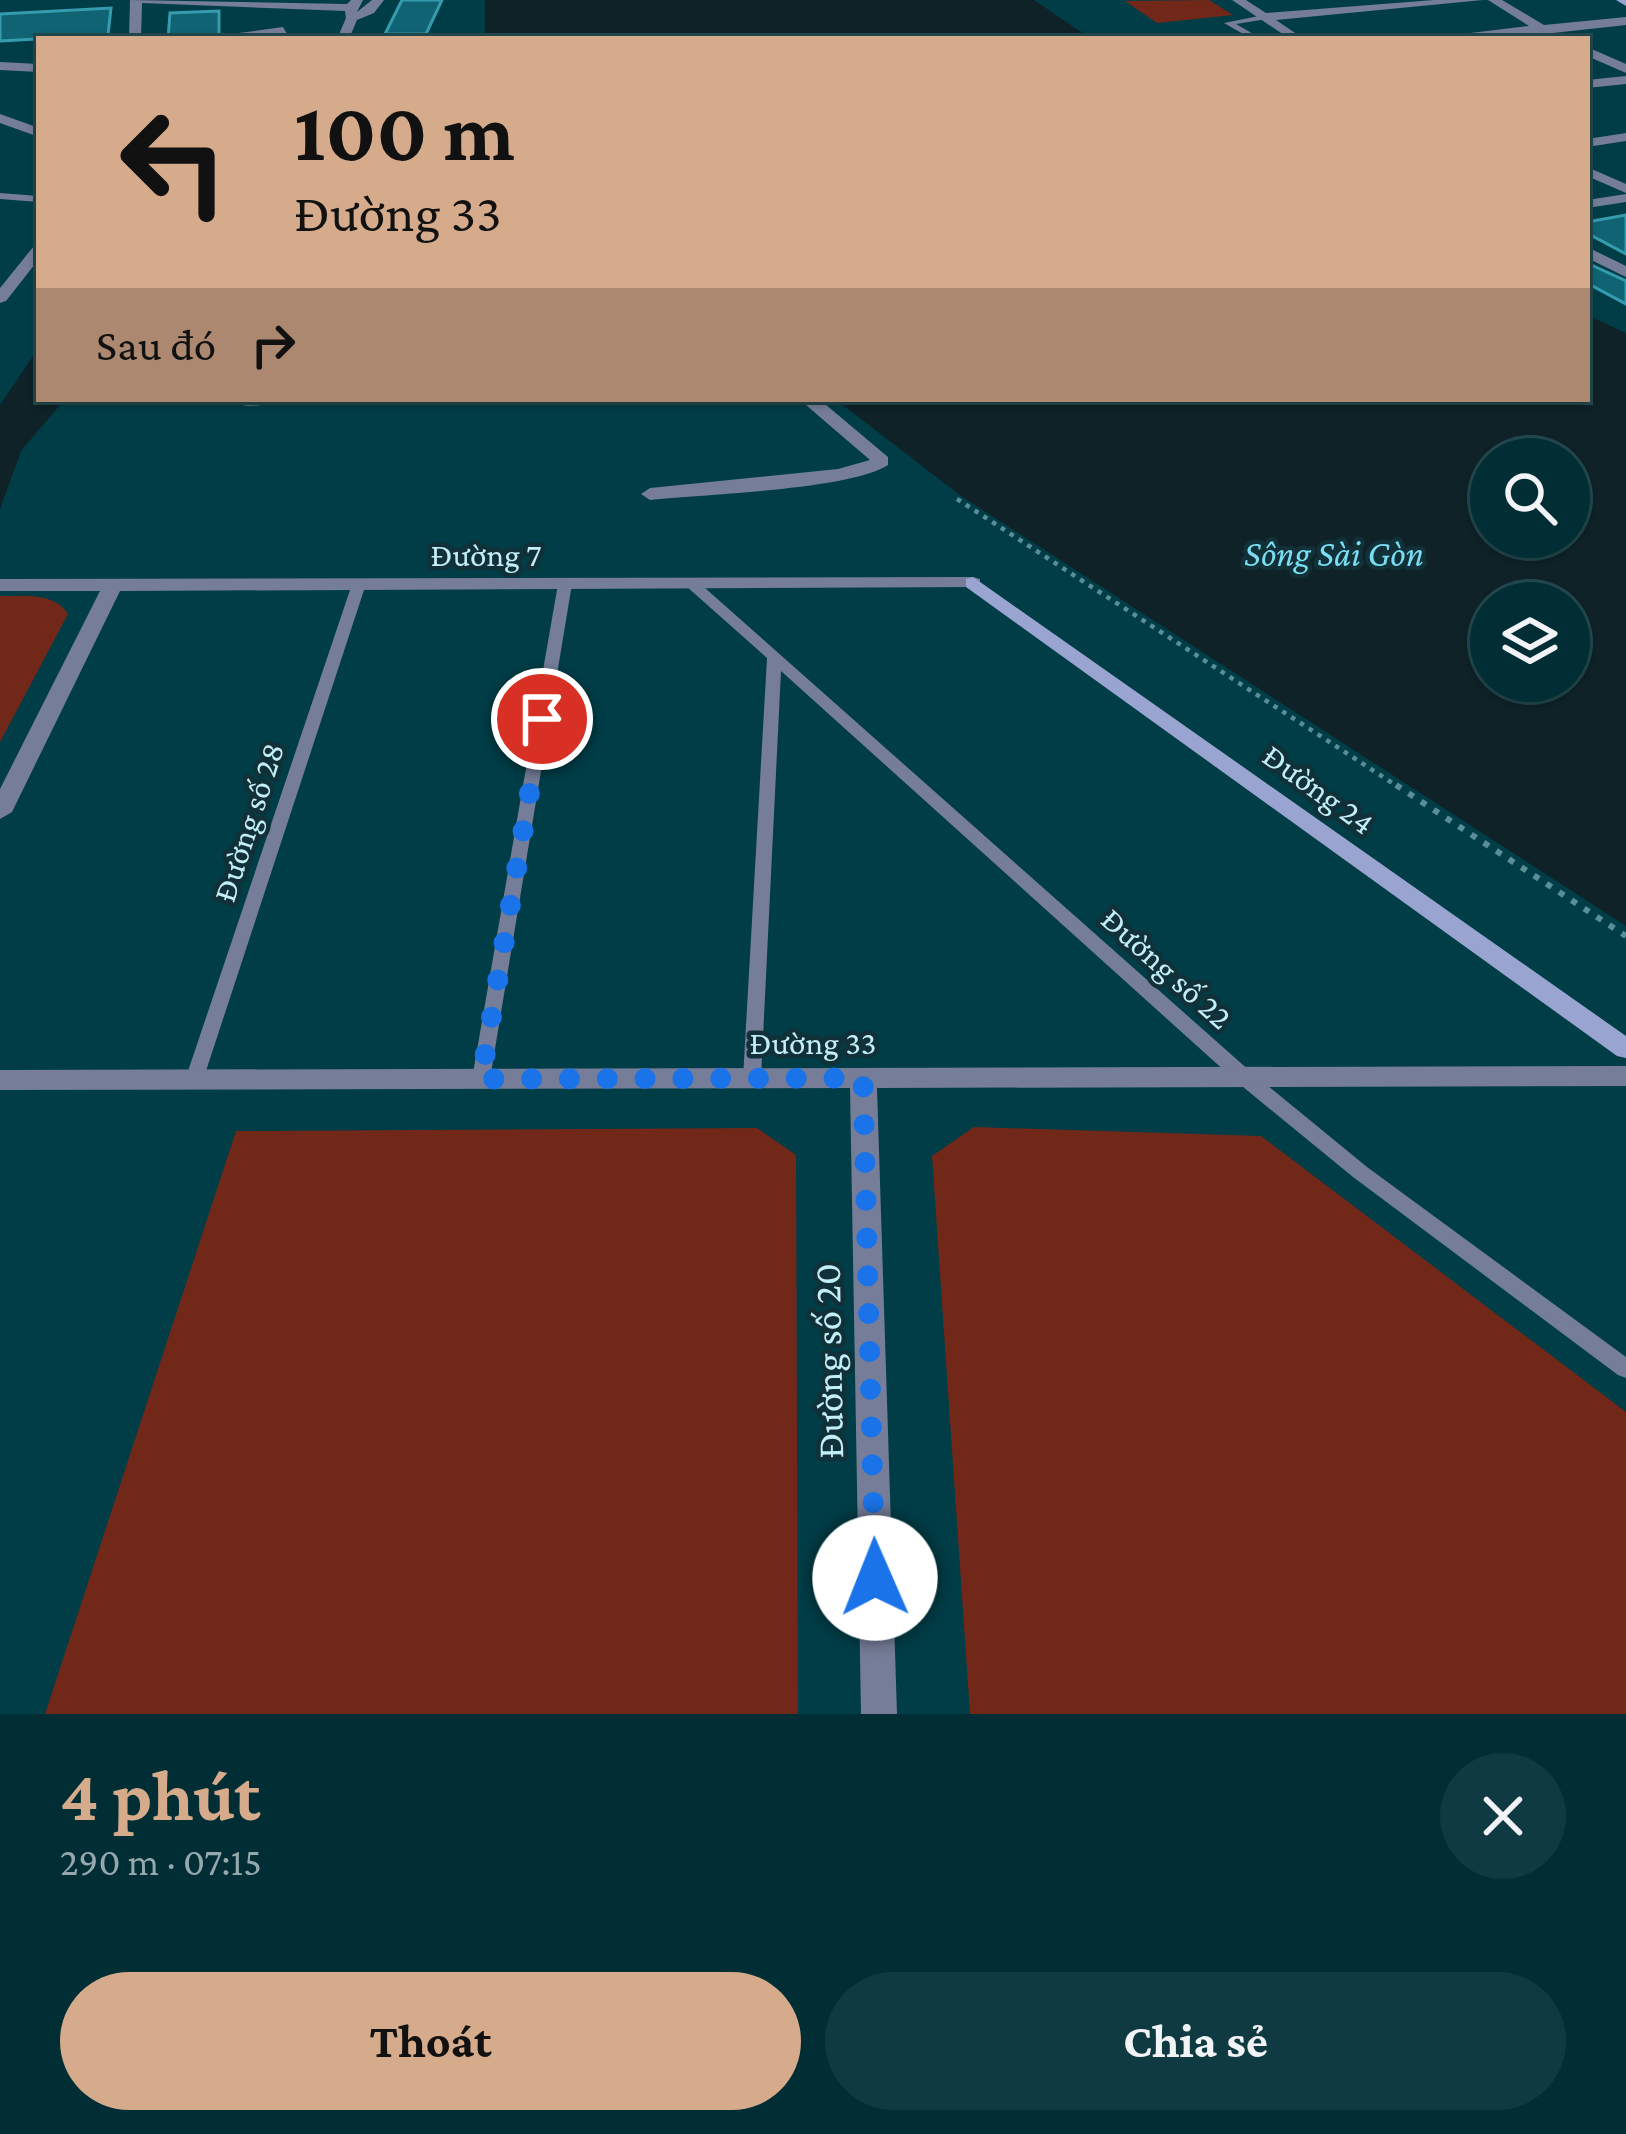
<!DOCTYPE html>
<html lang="vi">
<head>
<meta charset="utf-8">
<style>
	:root { --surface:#012e35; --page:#0f3a41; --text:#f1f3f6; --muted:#96a8ad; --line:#234a50; --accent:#d6ab8b }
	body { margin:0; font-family:"Crimson Pro",serif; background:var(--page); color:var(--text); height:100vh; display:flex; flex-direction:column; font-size:45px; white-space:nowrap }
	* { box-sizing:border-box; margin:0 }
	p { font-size:39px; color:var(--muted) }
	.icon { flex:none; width:66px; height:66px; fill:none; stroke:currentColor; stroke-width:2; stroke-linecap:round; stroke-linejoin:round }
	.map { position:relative; height:1714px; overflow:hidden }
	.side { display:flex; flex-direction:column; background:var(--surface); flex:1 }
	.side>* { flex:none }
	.top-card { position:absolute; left:36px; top:36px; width:1554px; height:366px; border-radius:0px; box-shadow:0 3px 9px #0004,0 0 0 3px var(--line); background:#d6ab8b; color:#111; overflow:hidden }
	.buttons { position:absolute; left:1470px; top:438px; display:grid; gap:24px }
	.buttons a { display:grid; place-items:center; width:120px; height:120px; border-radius:50%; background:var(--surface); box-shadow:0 3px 9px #0004,0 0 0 3px var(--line); font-size:60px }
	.pin { position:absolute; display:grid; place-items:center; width:102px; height:102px; color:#fff; margin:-51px; border:6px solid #fff; border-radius:50%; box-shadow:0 3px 12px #0007 }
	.me { position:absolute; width:132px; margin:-66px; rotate:359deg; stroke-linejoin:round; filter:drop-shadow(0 0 9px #0008) }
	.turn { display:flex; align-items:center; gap:42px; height:252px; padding:0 60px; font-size:54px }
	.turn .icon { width:156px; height:156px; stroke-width:2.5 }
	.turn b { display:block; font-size:84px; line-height:102px }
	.then { display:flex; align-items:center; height:114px; padding:0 60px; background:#0003; gap:24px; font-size:45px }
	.round { display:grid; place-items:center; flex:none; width:126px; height:126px; border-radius:63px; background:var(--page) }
	.summary { display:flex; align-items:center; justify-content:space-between; height:204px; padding:0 60px }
	h1 { font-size:72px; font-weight:700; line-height:90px; color:var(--accent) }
	.action { display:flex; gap:24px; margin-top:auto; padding:24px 60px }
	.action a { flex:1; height:138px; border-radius:72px; background:var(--accent); color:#111; font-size:48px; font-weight:700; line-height:138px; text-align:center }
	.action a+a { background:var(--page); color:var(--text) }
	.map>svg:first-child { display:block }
</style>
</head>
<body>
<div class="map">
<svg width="1626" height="1714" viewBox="0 0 1626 1714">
	<rect width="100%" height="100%" fill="#013d47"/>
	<g fill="#722819">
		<path d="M 1209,0 L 1233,15 L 1157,23 L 1125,1 Z"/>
		<path d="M 0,596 C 24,596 54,592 68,614 L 0,742 Z"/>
		<path d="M 974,1127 L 1261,1136 L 1626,1412 L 1626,1714 L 970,1714 L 932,1156 Z"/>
		<path d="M 757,1128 L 796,1155 L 798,1714 L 45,1714 L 236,1131 Z"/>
	</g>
	<g fill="#0e2227" fill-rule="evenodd">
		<path d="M 485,0 L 1034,0 L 1091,39 L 485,39 Z"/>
		<path d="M 1587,315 L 1626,333 L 1626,926 L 961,496 L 835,399 L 1587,399 ZM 1569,459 L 1569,537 L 1491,537 L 1491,459 ZM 1569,603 L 1569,681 L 1491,681 L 1491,603 Z"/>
		<path d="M 39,347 L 39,399 L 65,399 L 21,451 L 0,509 L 0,405 Z"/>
	</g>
	<g fill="#0f6372" stroke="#359bae" stroke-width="3">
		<path d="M 402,0 L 442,0 L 426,34 L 385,34 Z"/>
		<path d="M 111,8 L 108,35 L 0,41 L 0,14 Z"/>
		<path d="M 219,11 L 219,35 L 168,39 L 170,13 Z"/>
		<path d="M 1626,215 L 1626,254 L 1587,233 L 1587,222 Z"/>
		<path d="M 1587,263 L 1626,281 L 1626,304 L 1587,283 Z"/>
	</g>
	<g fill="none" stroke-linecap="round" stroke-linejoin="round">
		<path stroke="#598e98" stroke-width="4.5" stroke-dasharray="4.5 6" stroke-linecap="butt" d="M 957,499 L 1400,788"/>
		<path stroke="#598e98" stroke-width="6" stroke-dasharray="6 9" stroke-linecap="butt" d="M 1396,785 L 1626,936"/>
		<g fill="#757d98" fill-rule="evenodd">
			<path d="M 1264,15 L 1267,19 L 1236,24 L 1262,39 L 1252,39 L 1224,23 Z"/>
			<path d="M 0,193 L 39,196 L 39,202 L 0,199 Z"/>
			<path d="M 691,579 L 696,580 L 1251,1072 L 1367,1167 L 1626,1357 L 1626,1378 L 1618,1375 L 1353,1177 L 1237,1082 L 781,671 L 761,1078 L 759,1083 L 745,1083 L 743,1078 L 767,658 L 686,586 L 684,583 Z"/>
			<path d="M 359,580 L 366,584 L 203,1080 L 201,1085 L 187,1085 L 185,1080 L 352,584 Z"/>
			<path d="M 565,580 L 572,584 L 490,1079 L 488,1084 L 474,1084 L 472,1079 L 558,584 Z"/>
		</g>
		<g fill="#757d98" fill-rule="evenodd">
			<path d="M 130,0 L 347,4 L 351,0 L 363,0 L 357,12 L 372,0 L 384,0 L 374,13 L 357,20 L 349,39 L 337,39 L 346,18 L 345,11 L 142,3 L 141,39 L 129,39 Z"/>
			<path d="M 1232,0 L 1246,0 L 1266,13 L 1434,0 L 1483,0 L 1276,20 L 1304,39 L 1290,39 Z"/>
			<path d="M 1488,0 L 1502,0 L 1544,25 L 1626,17 L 1626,25 L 1544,34 L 1421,39 L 1529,26 Z"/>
			<path d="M 283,27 L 287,34 L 234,39 L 232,34 Z"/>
			<path d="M 1587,47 L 1626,64 L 1626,73 L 1587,56 Z"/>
			<path d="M 0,62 L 39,64 L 39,72 L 0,70 Z"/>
			<path d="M 1626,76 L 1626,84 L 1587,88 L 1587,80 Z"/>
			<path d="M 0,114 L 39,128 L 39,137 L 0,123 Z"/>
			<path d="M 1626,133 L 1626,141 L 1587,147 L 1587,139 Z"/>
			<path d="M 1587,167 L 1626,184 L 1626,193 L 1587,176 Z"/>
			<path d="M 1626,194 L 1626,202 L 1587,208 L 1587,200 Z"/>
			<path d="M 39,244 L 39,259 L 6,301 L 0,303 L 0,288 L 34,246 Z"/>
			<path d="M 1587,247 L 1626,266 L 1626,277 L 1587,258 Z"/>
			<path d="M 225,399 L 278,399 C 266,408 237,408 225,399 Z"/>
			<path d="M 799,399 L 819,399 L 888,457 L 888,465 C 850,490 703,494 650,500 L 641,494 L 650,488 L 838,469 L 870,460 Z"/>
			<path d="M 973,577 L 980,579 L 980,587 L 120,591 L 12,812 L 0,819 L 0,789 L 100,591 L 0,591 L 0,579 Z"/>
			<path d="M 1626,1066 L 1626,1086 L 877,1088 L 897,1714 L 861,1714 L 850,1088 L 0,1090 L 0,1070 Z"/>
		</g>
		<g fill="#99a5d0" fill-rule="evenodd">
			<path d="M 1616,0 L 1626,0 L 1626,6 Z"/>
			<path d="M 973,577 L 1626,1036 L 1626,1058 L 1617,1056 L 966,587 L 966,579 Z"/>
		</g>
	</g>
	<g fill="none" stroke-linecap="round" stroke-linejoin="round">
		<path stroke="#1a73e8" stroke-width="21" stroke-dasharray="0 37.8" d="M 542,719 L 481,1079 L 863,1078 L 875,1578"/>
	</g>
	<g text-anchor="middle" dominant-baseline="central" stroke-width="9" stroke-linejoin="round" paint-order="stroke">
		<g font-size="33" fill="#c2eef8" stroke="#113037">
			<text x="486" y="554">Đường 7</text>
			<text transform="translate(1319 789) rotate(36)">Đường 24</text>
			<text transform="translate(248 822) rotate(-72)">Đường số 28</text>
			<text transform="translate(1167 968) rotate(42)">Đường số 22</text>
			<text x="813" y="1042">Đường 33</text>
		</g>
		<g font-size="36" font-style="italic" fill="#79def4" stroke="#113037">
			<text x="1334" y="554">Sông Sài Gòn</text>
		</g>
		<g font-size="39" fill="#c2eef8" stroke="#113037">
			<text transform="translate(828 1361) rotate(-91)">Đường số 20</text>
		</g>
	</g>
</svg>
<div class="buttons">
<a><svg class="icon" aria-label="search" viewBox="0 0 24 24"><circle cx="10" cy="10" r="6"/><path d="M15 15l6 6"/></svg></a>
<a><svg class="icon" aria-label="layers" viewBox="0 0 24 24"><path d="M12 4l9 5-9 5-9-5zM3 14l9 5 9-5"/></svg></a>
</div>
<div class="pin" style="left:542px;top:719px;background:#d93025"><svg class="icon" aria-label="arrive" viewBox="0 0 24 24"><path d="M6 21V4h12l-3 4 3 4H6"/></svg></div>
<svg class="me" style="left:875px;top:1578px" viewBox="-20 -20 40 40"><circle r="19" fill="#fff"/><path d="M0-13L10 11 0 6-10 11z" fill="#1a73e8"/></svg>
<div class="top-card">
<div class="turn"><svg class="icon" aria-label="left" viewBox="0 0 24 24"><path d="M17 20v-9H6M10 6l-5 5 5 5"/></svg><div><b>100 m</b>Đường 33</div></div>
<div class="then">Sau đó<svg class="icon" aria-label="right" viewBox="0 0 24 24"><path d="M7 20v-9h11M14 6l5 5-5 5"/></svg></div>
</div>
</div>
<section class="side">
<div class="summary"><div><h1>4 phút</h1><p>290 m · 07:15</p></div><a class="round"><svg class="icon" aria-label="close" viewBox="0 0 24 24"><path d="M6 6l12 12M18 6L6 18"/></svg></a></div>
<div class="action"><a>Thoát</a><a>Chia sẻ</a></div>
</section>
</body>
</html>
